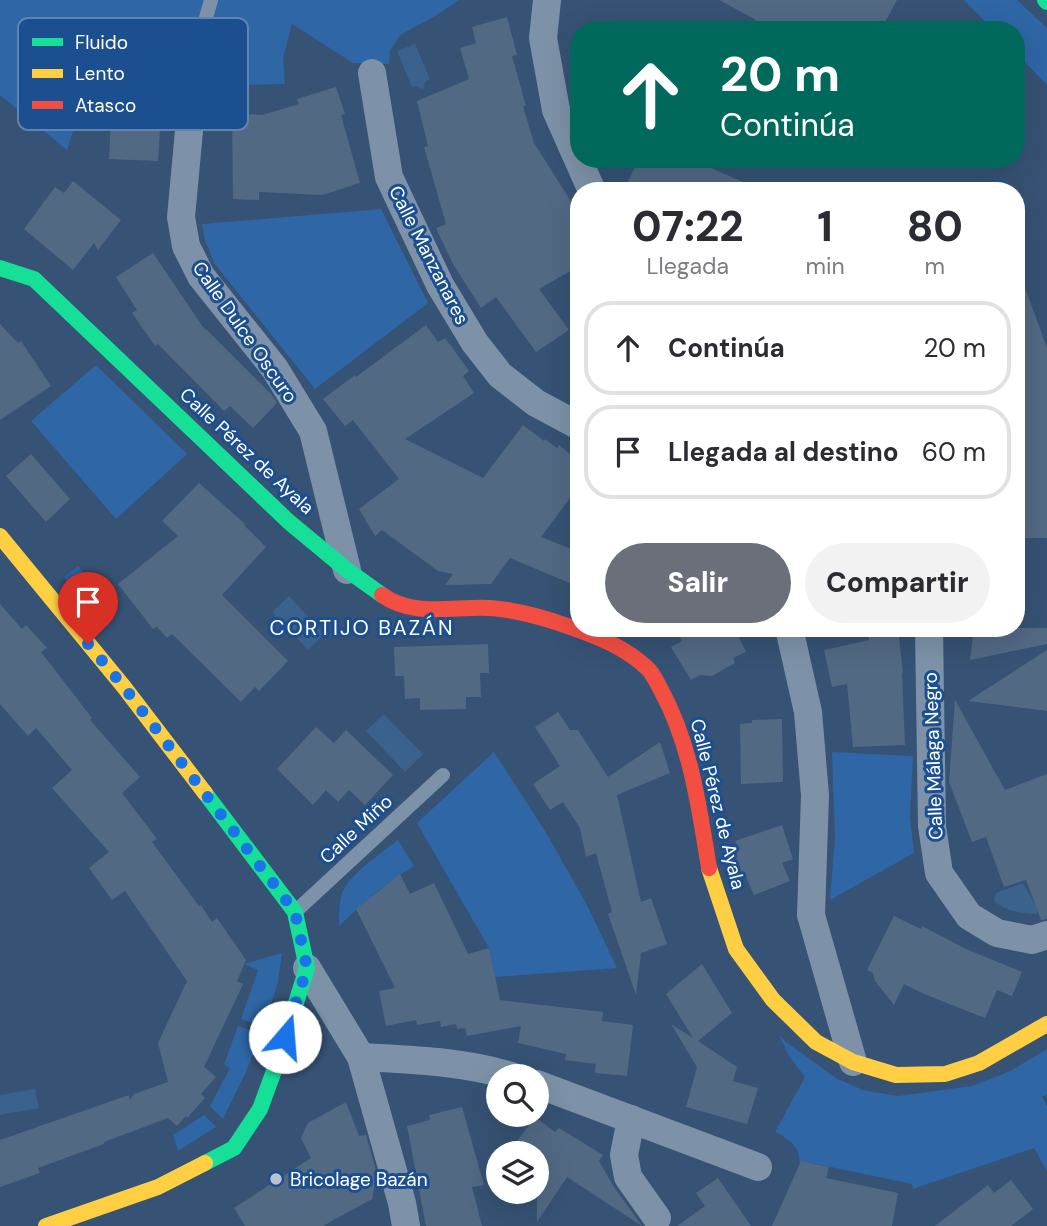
<!DOCTYPE html>
<html lang="es">
<head>
<meta charset="utf-8">
<style>
	:root { --surface:#fff; --page:#f2f2f3; --text:#2b2b33; --muted:#7c7c81; --line:#e1e1e2; --accent:#6b6f79 }
	body { margin:0; font-family:"DM Sans",sans-serif; background:var(--page); color:var(--text); height:100vh; display:flex; flex-direction:column; font-size:26px; white-space:nowrap }
	* { box-sizing:border-box; margin:0 }
	p { font-size:23px; color:var(--muted) }
	.icon { flex:none; width:38px; height:38px; fill:none; stroke:currentColor; stroke-width:2; stroke-linecap:round; stroke-linejoin:round }
	.map { position:relative; flex:1; overflow:hidden }
	.side { position:absolute; left:570px; top:182px; width:455px; height:455px; display:flex; flex-direction:column; background:var(--surface); border-radius:28px; box-shadow:0 7px 28px #0002 }
	.side>* { flex:none }
	.guide { position:absolute; left:570px; top:21px; width:455px; height:147px; border-radius:28px; box-shadow:0 7px 28px #0002; background:#00695c; color:#fff; overflow:hidden }
	.controls { position:absolute; left:486px; top:1064px; display:grid; gap:14px }
	.controls a { display:grid; place-items:center; width:63px; height:63px; border-radius:50%; background:var(--surface); box-shadow:0 7px 28px #0002; font-size:35px }
	.pin { position:absolute; display:grid; place-items:center; width:60px; height:60px; color:#fff; margin:-72px -30px; border-radius:50% 50% 50% 0; rotate:-45deg; box-shadow:0 0 7px #0007 }
	.pin .icon { rotate:45deg }
	.me { position:absolute; width:77px; margin:-38px; rotate:18deg; stroke-linejoin:round; filter:drop-shadow(0 0 5px #0008) }
	.turn { display:flex; align-items:center; gap:24px; height:147px; padding:0 35px; font-size:32px }
	.turn .icon { width:91px; height:91px; stroke-width:2.5 }
	.turn b { display:block; font-size:49px; line-height:60px }
	.eta { display:flex; justify-content:space-evenly; align-items:center; height:119px; text-align:center }
	.eta b { font-size:42px; font-weight:800; line-height:49px }
	.button { display:flex; gap:14px; margin-top:auto; padding:14px 35px }
	.button a { flex:1; height:80px; border-radius:42px; background:var(--accent); color:#fff; font-size:28px; font-weight:800; line-height:80px; text-align:center }
	.button a+a { background:var(--page); color:var(--text) }
	ul { padding:0; list-style:none }
	li { display:flex; align-items:center; gap:21px; height:94px; margin:0 14px 10px; padding:0 21px; border:4px solid var(--line); border-radius:28px }
	li div { flex:1 }
	li b { display:block; font-size:26px }
	li em { font-style:normal }
	.map>svg:first-child { display:block }
</style>
</head>
<body>
<div class="map">
<svg width="1047" height="1226" viewBox="0 0 1047 1226">
	<rect width="100%" height="100%" fill="#365274"/>
	<g fill="#2f66a5">
		<path d="M 0,0 L 459,0 L 437,15 L 400,35 L 390,51 L 389,64 L 353,63 L 292,24 L 283,58 L 285,84 L 207,86 L 207,69 L 95,63 L 67,150 L 0,95 Z"/>
		<path d="M 964,0 L 1017,0 L 1047,28 L 1047,85 L 1017,54 L 1017,30 L 993,30 Z"/>
		<path d="M 381,209 L 428,303 L 315,389 L 214,263 L 205,240 L 202,224 Z"/>
		<path d="M 96,365 L 187,454 L 116,519 L 31,421 Z"/>
		<path d="M 78,566 L 108,606 L 95,616 L 64,577 Z"/>
		<path d="M 494,752 L 545,831 L 586,903 L 617,968 L 495,977 L 489,948 L 417,823 Z"/>
		<path d="M 832,752 L 913,756 L 910,818 L 914,853 L 830,900 L 835,838 Z"/>
		<path d="M 398,840 L 414,866 C 386,882 362,904 339,926 C 339,915 339,903 342,893 C 349,874 382,853 398,840 Z"/>
		<path d="M 282,953 L 278,982 L 264,1027 L 241,1019 L 258,970 L 244,964 Z"/>
		<path d="M 238,1026 L 261,1034 L 245,1074 L 223,1119 L 210,1106 L 230,1068 L 224,1064 Z"/>
		<path d="M 779,1035 L 786,1042 L 836,1078 L 863,1090 L 898,1096 L 972,1086 L 1010,1071 L 1047,1049 L 1047,1094 L 1042,1097 L 1047,1106 L 1047,1171 L 1034,1148 L 913,1189 L 912,1184 L 802,1161 L 800,1165 C 800,1147 791,1140 775,1132 L 805,1077 L 789,1056 Z"/>
		<path d="M 204,1115 L 216,1127 L 178,1151 L 173,1135 Z"/>
	</g>
	<g fill="#3b618d">
		<path d="M 415,44 L 430,79 L 425,82 L 424,88 L 421,89 L 417,86 L 412,87 L 397,51 Z"/>
		<path d="M 289,596 L 324,634 L 308,650 L 272,612 Z"/>
		<path d="M 384,714 L 423,754 L 405,772 L 366,731 Z"/>
		<path d="M 1023,883 L 1038,909 L 1037,914 C 1021,913 1008,912 995,902 L 994,899 L 996,893 Z"/>
		<path d="M 35,1089 L 39,1108 L 0,1115 L 0,1095 Z"/>
	</g>
	<g fill="#526984">
		<path d="M 719,0 L 897,0 L 881,30 L 750,30 L 756,20 Z"/>
		<path d="M 507,17 L 517,55 L 512,56 L 526,106 L 523,106 L 534,143 L 579,214 L 579,266 L 539,289 L 569,330 L 536,352 L 496,297 L 481,308 L 453,264 L 436,228 L 446,224 L 424,147 L 428,146 L 417,101 L 469,79 L 460,48 L 476,43 L 472,27 Z"/>
		<path d="M 336,87 L 345,114 L 341,115 L 360,183 L 322,195 L 259,192 L 259,200 L 233,199 L 232,113 L 262,115 L 299,104 L 297,99 Z"/>
		<path d="M 112,98 L 162,100 L 158,161 L 109,159 Z"/>
		<path d="M 639,159 L 708,159 L 706,166 L 764,191 L 623,191 Z"/>
		<path d="M 73,181 L 121,220 L 98,250 L 94,243 L 73,270 L 24,229 L 55,187 L 64,193 Z"/>
		<path d="M 153,253 L 205,330 L 206,329 L 272,395 L 277,403 L 253,428 L 230,406 L 224,411 L 158,344 L 155,346 L 132,313 L 137,310 L 116,277 Z"/>
		<path d="M 1020,274 L 1047,348 L 1047,538 L 1017,538 L 1017,275 Z"/>
		<path d="M 0,324 L 18,343 L 21,341 L 51,386 L 0,420 Z"/>
		<path d="M 426,325 L 438,342 L 445,338 L 454,350 L 469,371 L 463,376 L 474,393 L 405,439 L 483,478 L 523,425 L 544,441 L 545,439 L 557,448 L 559,445 L 579,461 L 579,486 L 541,537 L 579,552 L 579,587 L 510,558 L 491,584 L 445,585 L 453,574 L 438,571 L 382,530 L 375,536 L 359,509 L 399,479 L 353,420 L 345,426 L 323,399 L 355,375 L 356,377 Z"/>
		<path d="M 31,454 L 70,499 L 46,522 L 6,476 Z"/>
		<path d="M 199,483 L 245,524 L 244,525 L 266,547 L 222,595 L 288,661 L 259,691 L 255,687 L 241,702 L 172,634 L 167,638 L 157,627 L 153,629 L 118,584 L 178,536 L 162,521 Z"/>
		<path d="M 0,604 L 22,629 L 26,625 L 47,648 L 41,652 L 92,718 L 90,720 L 140,777 L 122,793 L 157,839 L 152,842 L 199,906 L 201,905 L 212,922 L 217,918 L 246,960 L 237,981 L 243,984 L 204,1067 L 216,1077 L 201,1094 L 205,1098 L 187,1118 L 186,1116 L 177,1126 L 168,1118 L 104,1142 L 104,1144 L 38,1168 L 40,1173 L 0,1187 L 0,1140 L 129,1095 L 130,1100 L 134,1094 L 168,1082 L 158,1043 L 187,981 L 125,891 L 112,900 L 89,868 L 109,852 L 52,788 L 72,770 L 36,728 L 28,736 L 0,704 Z"/>
		<path d="M 698,628 L 734,628 L 746,652 L 733,658 L 735,663 L 712,676 L 700,675 L 691,680 L 671,647 L 682,641 L 680,637 Z"/>
		<path d="M 974,628 L 1047,628 L 1047,644 L 970,660 Z"/>
		<path d="M 898,629 L 903,673 L 902,673 L 905,745 L 853,747 L 847,684 L 832,687 L 824,650 L 869,640 L 868,634 Z"/>
		<path d="M 488,644 L 489,673 L 480,673 L 481,697 L 466,697 L 466,709 L 420,710 L 420,698 L 405,699 L 404,676 L 395,676 L 394,647 Z"/>
		<path d="M 1047,650 L 1047,711 L 968,701 Z"/>
		<path d="M 955,700 L 1005,790 L 1047,774 L 1047,919 L 1041,920 L 1026,880 L 1004,887 L 986,837 L 972,842 L 949,782 Z"/>
		<path d="M 558,712 L 570,730 L 578,730 L 608,777 L 660,742 L 670,773 L 617,795 L 641,902 L 651,898 L 667,944 L 641,953 L 636,995 L 608,914 L 612,912 L 596,853 L 586,857 L 580,828 L 563,802 L 550,810 L 533,784 L 560,766 L 535,727 Z"/>
		<path d="M 782,719 L 783,782 L 741,784 L 740,724 L 752,723 L 752,720 Z"/>
		<path d="M 316,727 L 334,743 L 346,730 L 393,775 L 365,805 L 349,790 L 338,802 L 326,790 L 313,805 L 277,769 Z"/>
		<path d="M 782,825 L 793,859 L 782,863 L 790,881 L 754,895 L 745,875 L 742,876 L 732,850 L 738,848 L 735,841 Z"/>
		<path d="M 400,874 L 410,894 L 434,883 L 468,954 L 489,948 L 500,1000 L 603,1012 L 602,1021 L 633,1025 L 627,1076 L 595,1073 L 596,1064 L 565,1060 L 566,1054 L 518,1043 L 521,1026 L 467,1036 L 465,1028 L 457,1029 L 456,1024 L 441,1027 L 440,1021 L 417,1025 L 416,1020 L 386,1026 L 379,991 L 395,988 L 356,909 Z"/>
		<path d="M 894,916 L 921,929 L 922,926 L 966,949 L 1022,972 L 1012,996 L 997,990 L 985,1018 L 924,994 L 904,984 L 894,1005 L 875,981 L 873,973 L 867,970 Z"/>
		<path d="M 702,964 L 732,1013 L 698,1041 L 737,1067 L 733,1081 L 758,1088 L 747,1124 L 686,1107 L 697,1067 L 671,1024 L 693,1038 L 666,994 Z"/>
		<path d="M 346,1102 L 359,1136 L 366,1135 L 377,1174 L 372,1199 L 323,1226 L 245,1226 L 234,1208 L 311,1158 L 301,1138 L 308,1123 Z"/>
		<path d="M 462,1107 L 484,1185 L 472,1187 L 482,1226 L 426,1226 L 407,1126 L 430,1120 L 429,1115 Z"/>
		<path d="M 535,1117 L 555,1132 L 559,1128 L 603,1155 L 599,1161 L 614,1187 L 642,1226 L 567,1177 L 537,1222 L 537,1153 L 508,1153 Z"/>
		<path d="M 801,1161 L 829,1167 L 826,1178 L 898,1193 L 892,1226 L 772,1226 Z"/>
		<path d="M 718,1178 L 751,1226 L 677,1226 L 705,1206 L 696,1193 Z"/>
		<path d="M 1011,1180 L 1033,1209 L 1011,1226 L 935,1226 L 988,1185 L 994,1193 Z"/>
	</g>
	<g fill="none" stroke-linecap="round" stroke-linejoin="round">
		<g stroke="#7d92a8" stroke-width="14">
			<path d="M 193,88 L 196,53 L 211,0"/>
			<path d="M 296,911 L 443,775"/>
		</g>
		<g stroke="#7d92a8" stroke-width="28">
			<path d="M 547,0 L 543,38 L 556,110 L 592,191"/>
			<path d="M 372,73 L 389,177 L 440,285 L 475,343 L 500,375 L 536,403 L 579,426"/>
			<path d="M 193,88 L 181,217 L 186,246 L 201,276 L 275,369 L 313,431 L 347,570"/>
			<path d="M 789,628 L 808,712 L 815,795 L 811,915 L 853,1062"/>
			<path d="M 929,628 L 932,826 L 939,873 L 969,916 L 997,933 L 1032,940 L 1047,935"/>
			<path d="M 307,968 L 361,1057 L 402,1203 L 406,1226"/>
			<path d="M 361,1057 C 412,1060 462,1061 511,1076"/>
			<path d="M 537,1084 L 758,1167"/>
			<path d="M 631,1119 L 624,1155 L 628,1177 L 657,1218"/>
		</g>
		<g stroke="#16e098" stroke-width="16">
			<path d="M 1045,0 L 1047,2"/>
			<path d="M 0,268 L 34,279 L 289,522 L 347,570 L 382,595"/>
			<path d="M 205,793 L 295,912 L 307,968 L 278,1060 L 260,1109 L 234,1148 L 205,1163"/>
		</g>
		<g stroke="#ffcf43" stroke-width="16">
			<path d="M 0,536 L 124,687 L 205,793"/>
			<path d="M 709,868 L 736,949 L 773,1000 L 816,1042 L 853,1062 L 896,1075 L 945,1074 L 979,1063 L 1047,1024"/>
			<path d="M 46,1226 L 158,1187 L 205,1163"/>
		</g>
		<path stroke="#f24e42" stroke-width="16" d="M 382,595 C 414,618 454,606 490,608 C 519,610 546,618 573,628 C 599,637 626,648 647,668 C 653,673 657,683 661,690 C 691,745 699,807 709,868"/>
	</g>
	<g fill="none" stroke-linecap="round" stroke-linejoin="round">
		<path stroke="#1a73e8" stroke-width="12" stroke-dasharray="0 21.6" d="M 88,644 L 124,687 L 295,912 L 307,968 L 285,1037"/>
	</g>
	<circle fill="#b9c2ce" stroke="#1b4f8f" stroke-width="2.5" cx="276" cy="1179" r="7"/>
	<g text-anchor="middle" dominant-baseline="central" stroke-width="6" stroke-linejoin="round" paint-order="stroke">
		<g font-size="19" fill="#fff" stroke="#1b4f8f">
			<text transform="translate(429 255) rotate(63)">Calle Manzanares</text>
			<text transform="translate(245 332) rotate(55)">Calle Dulce Oscuro</text>
			<text transform="translate(247 451) rotate(43)">Calle Pérez de Ayala</text>
			<text transform="translate(933 756) rotate(-92)">Calle Málaga Negro</text>
			<text transform="translate(718 804) rotate(76)">Calle Pérez de Ayala</text>
			<text transform="translate(356 829) rotate(-43)">Calle Miño</text>
		</g>
		<g font-size="19" fill="#fff" stroke="#1b4f8f" text-anchor="start">
			<text x="290" y="1179">Bricolage Bazán</text>
		</g>
		<g font-size="21" letter-spacing="2" fill="#fff" stroke="#1b4f8f">
			<text x="362" y="628">CORTIJO BAZÁN</text>
		</g>
	</g>
	<rect x="18" y="18" width="230" height="112" rx="10" fill="#1b4f8f" stroke="#5f84b1" stroke-width="2"/>
	<rect x="32" y="38" width="31" height="8" fill="#16e098"/>
	<rect x="32" y="69" width="31" height="9" fill="#ffcf43"/>
	<rect x="32" y="101" width="31" height="8" fill="#f24e42"/>
	<g font-size="19" fill="#fff">
		<text x="75" y="49">Fluido</text>
		<text x="75" y="80">Lento</text>
		<text x="75" y="112">Atasco</text>
	</g>
</svg>
<div class="controls">
<a><svg class="icon" aria-label="search" viewBox="0 0 24 24"><circle cx="10" cy="10" r="6"/><path d="M15 15l6 6"/></svg></a>
<a><svg class="icon" aria-label="layers" viewBox="0 0 24 24"><path d="M12 4l9 5-9 5-9-5zM3 14l9 5 9-5"/></svg></a>
</div>
<div class="pin" style="left:88px;top:644px;background:#d93025"><svg class="icon" aria-label="arrive" viewBox="0 0 24 24"><path d="M6 21V4h12l-3 4 3 4H6"/></svg></div>
<svg class="me" style="left:285px;top:1037px" viewBox="-20 -20 40 40"><circle r="19" fill="#fff"/><path d="M0-13L10 11 0 6-10 11z" fill="#1a73e8"/></svg>
<div class="guide">
<div class="turn"><svg class="icon" aria-label="ahead" viewBox="0 0 24 24"><path d="M12 20V5M6 11l6-6 6 6"/></svg><div><b>20 m</b>Continúa</div></div>
</div>
<section class="side">
<div class="eta">
<div><b>07:22</b><p>Llegada</p></div>
<div><b>1</b><p>min</p></div>
<div><b>80</b><p>m</p></div>
</div>
<ul>
<li><svg class="icon" aria-label="ahead" viewBox="0 0 24 24"><path d="M12 20V5M6 11l6-6 6 6"/></svg><div><b>Continúa</b></div><em>20 m</em></li>
<li><svg class="icon" aria-label="arrive" viewBox="0 0 24 24"><path d="M6 21V4h12l-3 4 3 4H6"/></svg><div><b>Llegada al destino</b></div><em>60 m</em></li>
</ul>
<div class="button"><a>Salir</a><a>Compartir</a></div>
</section>
</div>
</body>
</html>
